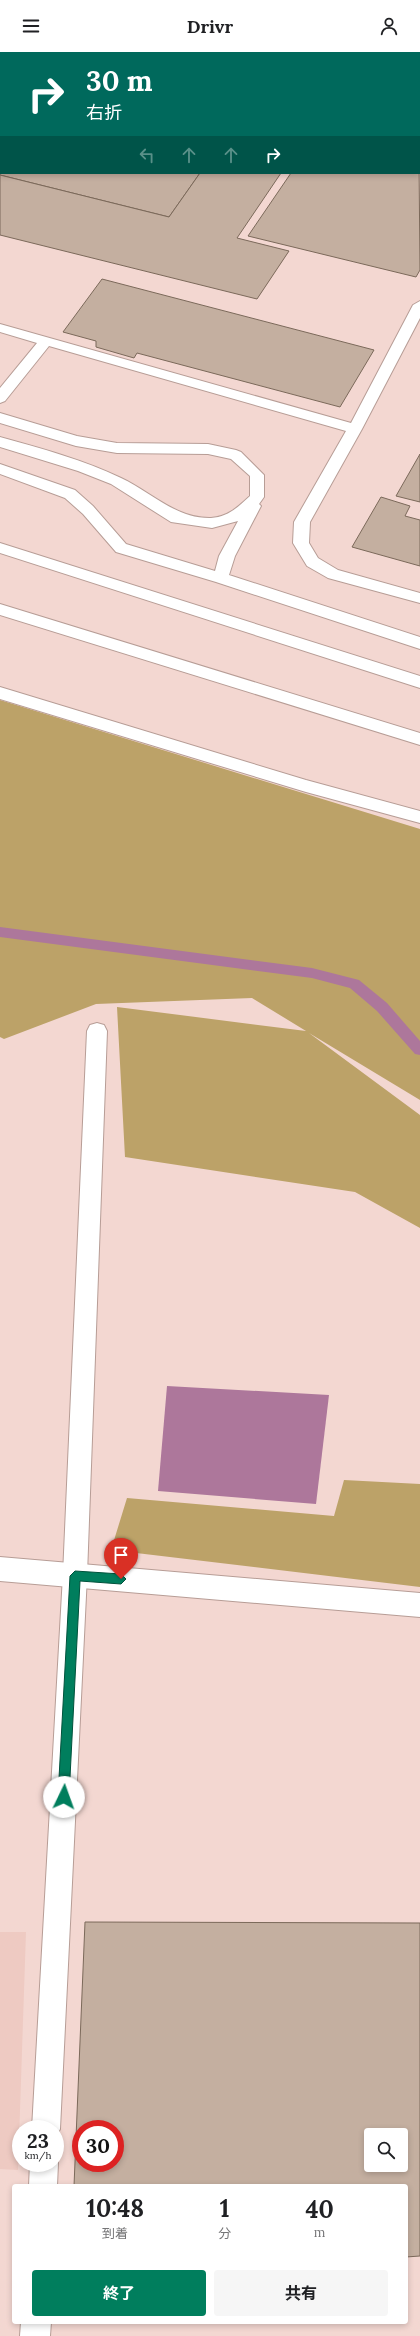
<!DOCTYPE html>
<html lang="ja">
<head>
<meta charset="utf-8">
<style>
	:root { --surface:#fff; --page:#f6f6f6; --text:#202124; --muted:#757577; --accent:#007e5d }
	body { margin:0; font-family:Lora,"Noto Sans JP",serif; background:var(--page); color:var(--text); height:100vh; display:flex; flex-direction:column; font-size:15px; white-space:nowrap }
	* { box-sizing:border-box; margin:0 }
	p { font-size:13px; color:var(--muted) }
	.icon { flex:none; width:22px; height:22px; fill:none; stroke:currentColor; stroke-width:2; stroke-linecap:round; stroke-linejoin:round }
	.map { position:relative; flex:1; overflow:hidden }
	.sheet { position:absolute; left:12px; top:2132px; width:396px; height:140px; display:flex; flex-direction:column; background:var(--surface); border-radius:4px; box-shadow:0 2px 6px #0003 }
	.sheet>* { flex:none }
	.top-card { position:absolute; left:0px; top:0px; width:420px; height:122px; box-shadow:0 2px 6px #0003; background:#00695c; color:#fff; overflow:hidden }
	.fabs { position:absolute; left:364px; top:2076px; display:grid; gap:8px }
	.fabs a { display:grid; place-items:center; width:44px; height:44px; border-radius:4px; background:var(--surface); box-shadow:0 2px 6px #0003; font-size:20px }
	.speed { position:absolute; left:12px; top:2068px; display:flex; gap:8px; font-size:20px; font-weight:700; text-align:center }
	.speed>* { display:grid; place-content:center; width:52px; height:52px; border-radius:50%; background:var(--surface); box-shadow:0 2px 6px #0003; line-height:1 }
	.speed small { font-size:10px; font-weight:400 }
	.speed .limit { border:6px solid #d22; background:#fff; color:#111 }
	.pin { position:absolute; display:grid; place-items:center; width:34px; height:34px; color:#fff; margin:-41px -17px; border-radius:50% 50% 50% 0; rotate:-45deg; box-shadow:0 0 4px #0007 }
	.pin .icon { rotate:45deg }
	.me { position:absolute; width:44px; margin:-22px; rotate:3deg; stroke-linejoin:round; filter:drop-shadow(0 0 3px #0008) }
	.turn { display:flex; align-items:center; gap:14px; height:84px; padding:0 20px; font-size:18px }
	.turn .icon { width:52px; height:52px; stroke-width:2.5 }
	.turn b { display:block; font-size:28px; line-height:34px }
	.lanes { display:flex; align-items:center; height:38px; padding:0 20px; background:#0003; justify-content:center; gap:20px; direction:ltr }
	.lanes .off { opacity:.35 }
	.eta { display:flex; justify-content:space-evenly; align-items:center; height:68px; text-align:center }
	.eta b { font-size:24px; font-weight:700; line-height:28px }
	.action { display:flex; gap:8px; margin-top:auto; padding:8px 20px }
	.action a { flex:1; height:46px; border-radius:4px; background:var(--accent); color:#fff; font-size:16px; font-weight:700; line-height:46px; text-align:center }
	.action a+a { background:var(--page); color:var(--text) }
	header { display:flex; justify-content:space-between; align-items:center; height:52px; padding:0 20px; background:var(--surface); font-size:18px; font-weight:700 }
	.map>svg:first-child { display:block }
</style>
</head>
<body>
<header><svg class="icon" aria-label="menu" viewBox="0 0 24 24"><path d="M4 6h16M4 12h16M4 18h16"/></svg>Drivr<svg class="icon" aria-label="person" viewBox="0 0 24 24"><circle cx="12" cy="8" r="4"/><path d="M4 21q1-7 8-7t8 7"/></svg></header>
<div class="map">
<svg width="420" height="2284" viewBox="0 0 420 2284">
	<rect width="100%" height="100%" fill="#f3d7d1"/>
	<path fill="#eecac2" d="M 0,1880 L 26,1880 L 18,2118 L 0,2117 Z"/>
	<g fill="#bca268">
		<path d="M 0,648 L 420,777 L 420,1048 L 309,981 L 420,1063 L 420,1176 L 355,1140 L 125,1105 L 117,955 L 306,979 L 252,946 L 96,952 L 4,987 L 0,985 Z"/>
		<path d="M 344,1428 L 420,1432 L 420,1535 L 111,1498 L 127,1446 L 334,1464 Z"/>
	</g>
	<path fill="#ad779b" d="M 167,1334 L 329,1343 L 316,1452 L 158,1439 Z"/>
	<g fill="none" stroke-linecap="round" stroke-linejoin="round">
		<path fill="#ad779b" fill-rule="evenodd" d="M 0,875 L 312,916 L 359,928 L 387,951 L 420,989 L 420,1003 L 415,1002 L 377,959 L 350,936 L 312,926 L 0,885 Z"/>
	</g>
	<g fill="#c4afa0" stroke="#7b695a" fill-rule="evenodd">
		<rect x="0" y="9" width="1" height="35"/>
		<path d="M 1,61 L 1,121 L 200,121 L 169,165 L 0,123 Z"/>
		<path d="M 419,108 L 420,218 L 416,225 L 248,184 L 291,121 L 419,121 Z"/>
		<path d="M 200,121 L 281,121 L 237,186 L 289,199 L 257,247 L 0,183 L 0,123 L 169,165 Z"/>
		<path d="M 102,227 L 374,298 L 340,355 L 137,301 L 134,306 L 96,295 L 96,289 L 63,280 Z"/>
		<path d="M 420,402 L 420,450 L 396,444 Z"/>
		<path d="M 381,445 L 410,454 L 405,464 L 420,468 L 420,514 L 352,495 Z"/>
		<path d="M 85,1870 L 420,1871 L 420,2204 L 406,2205 L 406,2134 L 74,2134 ZM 81,2077 L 115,2077 L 115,2111 L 81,2111 ZM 371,2083 L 401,2083 L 401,2113 L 371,2113 Z"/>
	</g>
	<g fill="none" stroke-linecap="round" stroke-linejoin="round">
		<g stroke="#b79d96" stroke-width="2">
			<g id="lane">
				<path d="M 80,0 L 95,0 L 96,1 L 81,1 Z"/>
				<path d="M 274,0 L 289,0 L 290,1 L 275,1 Z"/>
				<rect x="419" y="28" width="1" height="8"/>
				<rect x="419" y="74" width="1" height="8"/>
				<path d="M 420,249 L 420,266 L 362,377 L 310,470 L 309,491 L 318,506 L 338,518 L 420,541 L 420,551 L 328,526 L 307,514 L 293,491 L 294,470 L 346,379 L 49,294 L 5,349 L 0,351 L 0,336 L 37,291 L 0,280 L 0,272 L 351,371 L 413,253 Z"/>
				<path d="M 0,361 L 77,384 L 117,391 L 208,392 L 236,398 L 241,400 L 264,423 L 264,445 L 259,452 L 261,454 L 235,504 L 229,523 L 420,585 L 420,597 L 216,530 L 116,500 L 83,462 L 65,446 L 0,422 L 0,412 L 75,438 L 93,454 L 126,492 L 215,519 L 219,504 L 238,469 L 212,476 L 171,470 L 111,432 L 78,419 L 0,395 L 0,385 C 40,396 84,408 121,426 C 151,440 176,467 211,466 C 228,465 238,455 250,444 L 250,424 L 231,407 L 208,402 L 117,401 L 76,394 L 0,371 Z"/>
				<path d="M 0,491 L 420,624 L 420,636 L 0,501 Z"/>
				<path d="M 0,552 L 420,681 L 420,693 L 0,563 Z"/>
				<path d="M 0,635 L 306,728 L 420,759 L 420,771 L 306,740 L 0,647 Z"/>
			</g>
		</g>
		<g stroke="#b79d96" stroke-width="2">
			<g id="street">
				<path d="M 97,971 L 104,973 L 107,979 L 87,1523 L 60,2077 L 55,2087 L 55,2077 L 32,2077 L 63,1523 L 87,979 L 90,973 Z"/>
				<path d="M 55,2103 L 58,2111 L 57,2134 L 29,2134 L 30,2111 L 55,2111 Z"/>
				<path d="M 21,2270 L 51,2270 L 50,2284 L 20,2284 Z"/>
			</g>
		</g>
		<g stroke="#b79d96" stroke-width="2">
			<path id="secondary" d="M 0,1505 L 420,1541 L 420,1565 L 0,1529 Z"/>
		</g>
		<use href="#lane" fill="#fff" fill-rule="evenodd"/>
		<use href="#street" fill="#fff" fill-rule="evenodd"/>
		<use href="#secondary" fill="#fff" fill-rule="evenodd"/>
	</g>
	<path fill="#007e5d" stroke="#00523c" d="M 75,1519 L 121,1522 L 126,1527 L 121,1532 L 80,1529 L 69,1745 L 64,1750 L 58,1745 L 70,1524 Z"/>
</svg>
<div class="fabs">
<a><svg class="icon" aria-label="search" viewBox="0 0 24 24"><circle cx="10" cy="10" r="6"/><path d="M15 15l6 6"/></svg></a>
</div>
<div class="speed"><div>23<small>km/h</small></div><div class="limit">30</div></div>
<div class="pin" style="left:121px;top:1527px;background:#d93025"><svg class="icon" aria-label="arrive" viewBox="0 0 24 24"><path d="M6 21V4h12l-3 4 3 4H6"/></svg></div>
<svg class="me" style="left:64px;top:1745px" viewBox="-20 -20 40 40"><circle r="19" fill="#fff"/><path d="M0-13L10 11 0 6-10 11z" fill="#007e5d"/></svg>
<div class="top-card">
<div class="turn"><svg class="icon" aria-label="right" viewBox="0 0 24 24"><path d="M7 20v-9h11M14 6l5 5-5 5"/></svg><div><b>30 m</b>右折</div></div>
<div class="lanes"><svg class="icon off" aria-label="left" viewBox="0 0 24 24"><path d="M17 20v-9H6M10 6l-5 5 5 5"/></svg><svg class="icon off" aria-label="ahead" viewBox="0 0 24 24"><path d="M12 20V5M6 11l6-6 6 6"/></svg><svg class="icon off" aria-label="ahead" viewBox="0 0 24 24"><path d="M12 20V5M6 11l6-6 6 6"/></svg><svg class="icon" aria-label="right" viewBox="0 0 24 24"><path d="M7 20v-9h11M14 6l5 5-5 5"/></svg></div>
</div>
<section class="sheet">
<div class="eta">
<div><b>10:48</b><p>到着</p></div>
<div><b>1</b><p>分</p></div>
<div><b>40</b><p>m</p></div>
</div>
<div class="action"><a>終了</a><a>共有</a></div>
</section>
</div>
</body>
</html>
